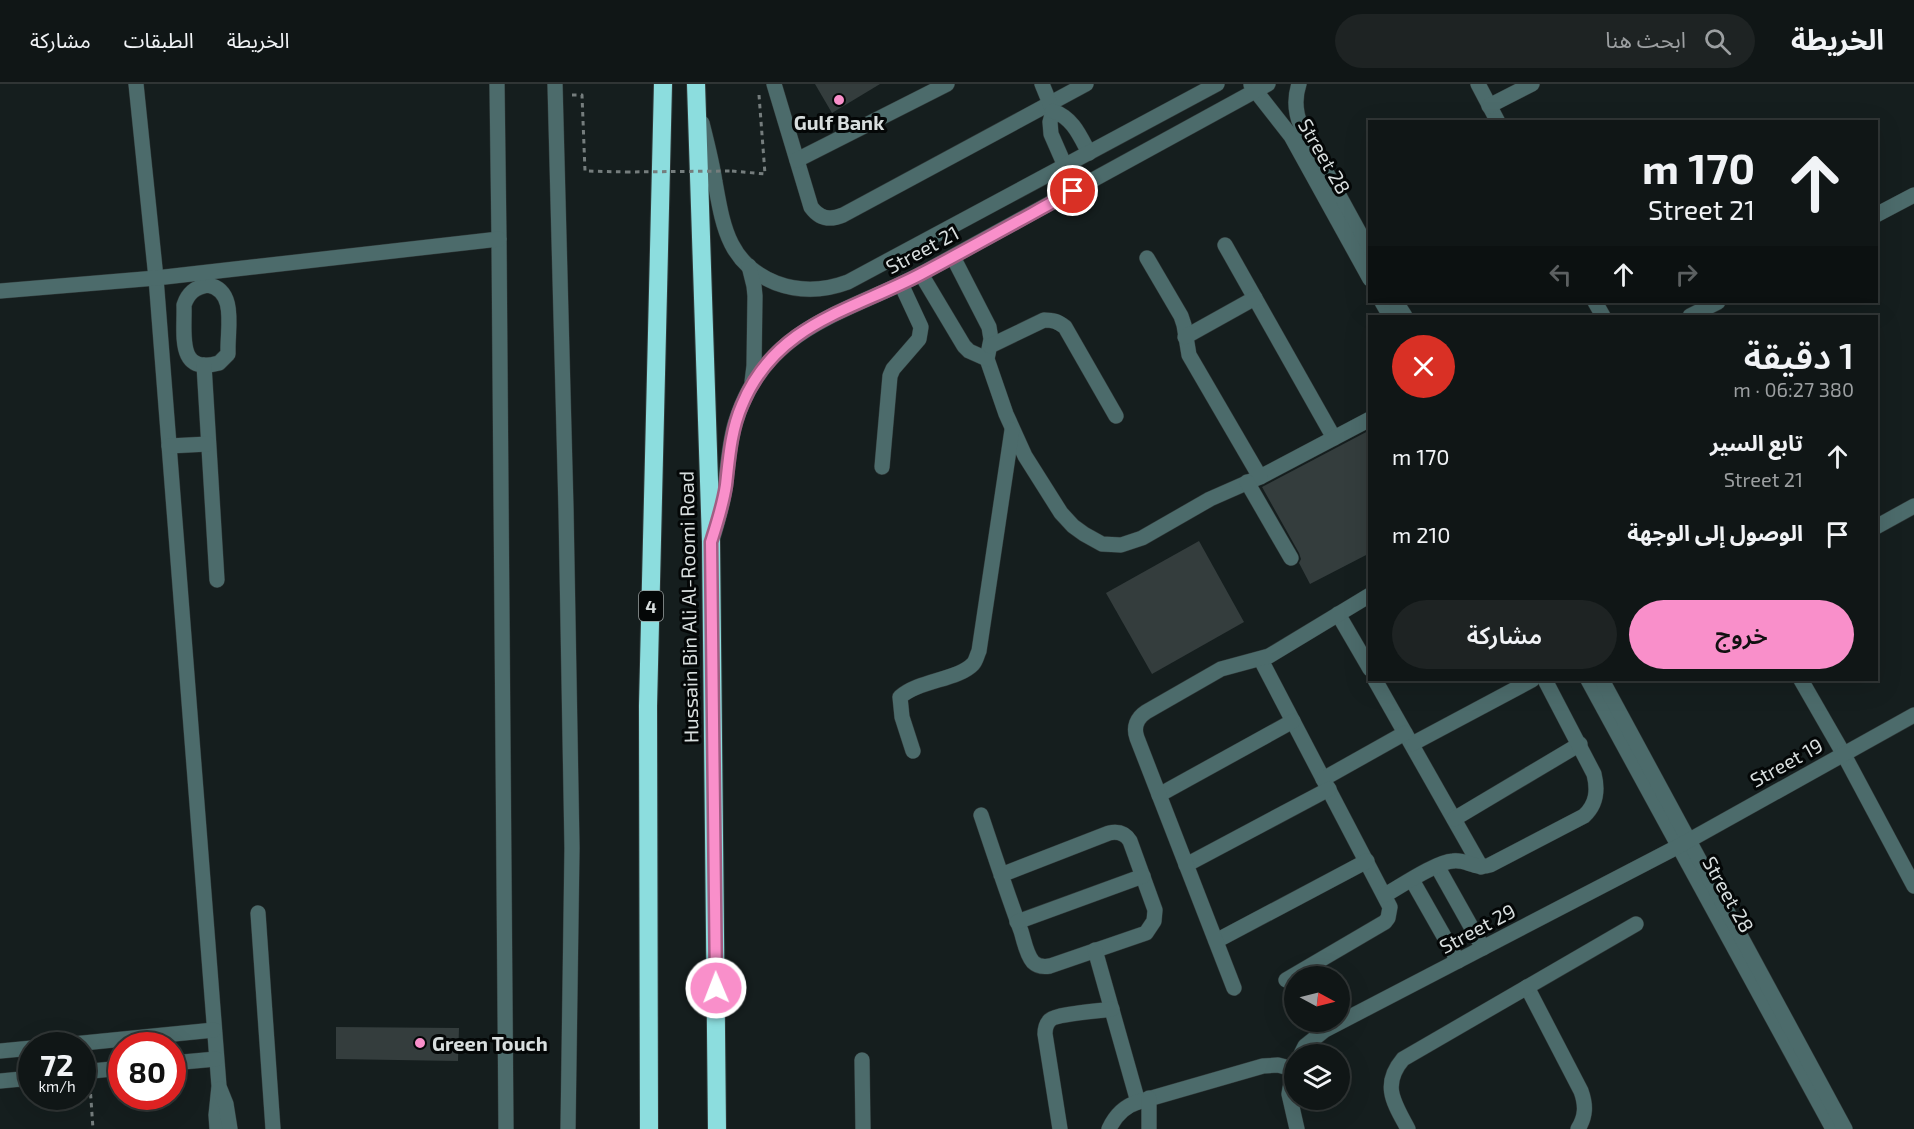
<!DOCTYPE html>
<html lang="ar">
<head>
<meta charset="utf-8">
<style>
	:root { --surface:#101616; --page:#1e2323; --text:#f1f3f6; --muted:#9c9fa1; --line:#303535; --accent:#f98fca }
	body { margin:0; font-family:"Exo 2","Noto Sans Arabic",sans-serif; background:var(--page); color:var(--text); direction:rtl; height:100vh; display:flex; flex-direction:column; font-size:22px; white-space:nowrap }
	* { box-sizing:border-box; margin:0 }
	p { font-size:20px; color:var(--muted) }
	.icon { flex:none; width:33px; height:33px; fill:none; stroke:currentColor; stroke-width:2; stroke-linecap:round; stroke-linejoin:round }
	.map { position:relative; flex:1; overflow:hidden; direction:ltr }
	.side { position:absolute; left:1368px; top:231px; width:510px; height:366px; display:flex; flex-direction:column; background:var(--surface); border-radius:0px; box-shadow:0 6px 24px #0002,0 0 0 2px var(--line); direction:rtl }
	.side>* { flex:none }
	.hud { position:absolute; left:1368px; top:36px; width:510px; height:183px; border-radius:0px; box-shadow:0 6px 24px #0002,0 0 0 2px var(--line); direction:rtl; background:#101616; color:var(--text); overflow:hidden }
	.needle { width:39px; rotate:97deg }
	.buttons { position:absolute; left:1284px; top:882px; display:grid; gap:12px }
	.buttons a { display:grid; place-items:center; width:66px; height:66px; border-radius:50%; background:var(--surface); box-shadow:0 6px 24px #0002,0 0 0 2px var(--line); font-size:30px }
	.speed { position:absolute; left:18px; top:948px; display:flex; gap:12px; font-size:30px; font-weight:700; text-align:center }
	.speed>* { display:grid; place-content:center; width:78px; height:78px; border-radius:50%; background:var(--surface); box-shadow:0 6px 24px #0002,0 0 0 2px var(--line); line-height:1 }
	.speed small { font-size:15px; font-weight:400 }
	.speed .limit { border:9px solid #d22; background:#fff; color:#111 }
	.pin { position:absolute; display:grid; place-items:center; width:51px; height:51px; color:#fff; margin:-26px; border:3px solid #fff; border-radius:50%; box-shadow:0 2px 6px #0007 }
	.me { position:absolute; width:66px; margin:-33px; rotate:359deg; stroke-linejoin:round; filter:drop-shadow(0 0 4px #0008) }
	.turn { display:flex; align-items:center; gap:21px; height:126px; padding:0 24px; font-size:27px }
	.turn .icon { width:78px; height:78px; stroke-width:2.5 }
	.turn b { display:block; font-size:42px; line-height:51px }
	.lanes { display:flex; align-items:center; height:57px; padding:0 24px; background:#0003; justify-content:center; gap:30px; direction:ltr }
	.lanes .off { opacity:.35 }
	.round { display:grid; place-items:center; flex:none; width:63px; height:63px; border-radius:32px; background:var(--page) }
	.overview { display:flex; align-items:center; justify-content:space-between; height:102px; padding:0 24px }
	h1 { font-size:36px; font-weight:600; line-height:45px }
	.cta { display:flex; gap:12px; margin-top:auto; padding:12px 24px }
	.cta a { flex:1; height:69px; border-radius:36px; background:var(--accent); color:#111; font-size:24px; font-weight:600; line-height:69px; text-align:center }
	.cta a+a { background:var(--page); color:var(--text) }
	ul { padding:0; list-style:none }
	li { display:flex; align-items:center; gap:18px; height:78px; padding:0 24px }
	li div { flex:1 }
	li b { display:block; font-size:22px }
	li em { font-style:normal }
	header { display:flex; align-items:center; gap:36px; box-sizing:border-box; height:84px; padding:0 30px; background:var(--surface); border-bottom:2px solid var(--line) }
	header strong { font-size:28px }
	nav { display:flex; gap:33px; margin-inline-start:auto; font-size:21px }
	.search { width:420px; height:54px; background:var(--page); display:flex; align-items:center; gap:15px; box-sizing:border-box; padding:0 21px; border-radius:33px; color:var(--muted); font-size:22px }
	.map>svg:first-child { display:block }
</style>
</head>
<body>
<header>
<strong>الخريطة</strong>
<div class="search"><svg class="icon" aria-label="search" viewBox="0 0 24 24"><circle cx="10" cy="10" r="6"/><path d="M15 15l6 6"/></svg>ابحث هنا</div>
<nav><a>الخريطة</a><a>الطبقات</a><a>مشاركة</a></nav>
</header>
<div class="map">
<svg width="1914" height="1045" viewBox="0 0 1914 1045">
	<rect width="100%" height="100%" fill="#151e1e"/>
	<g fill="#343d3d">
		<path d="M 815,0 L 880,0 L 832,29 Z"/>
		<path d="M 1370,346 L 1370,469 L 1310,500 L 1299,479 L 1301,475 L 1299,469 L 1262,403 Z"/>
		<path d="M 1199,457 L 1244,538 L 1152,590 L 1106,509 Z"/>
		<path d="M 336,943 L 459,944 L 458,977 L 336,975 Z"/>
	</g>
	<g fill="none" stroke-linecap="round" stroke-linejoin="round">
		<g stroke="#303939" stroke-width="16">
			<g id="minor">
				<path d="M 136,0 L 156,194 L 219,1002 L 216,1031 L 217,1045"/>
				<path d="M 497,0 L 499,155 L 506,1045"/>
				<path d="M 555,0 L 566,425 L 572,764 L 568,1045"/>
				<path d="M 774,0 L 811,123 C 819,134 829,137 843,131 L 1086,0"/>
				<path d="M 1042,0 L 1053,27 L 1050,38 L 1051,50 L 1065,82"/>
				<path d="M 1299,0 C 1294,15 1295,28 1301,42 L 1370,168"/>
				<path d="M 1478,0 L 1498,38"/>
				<path d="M 1251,1 L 1291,52 L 1370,195"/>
				<path d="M 1489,22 L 1532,0"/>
				<path d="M 1053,27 C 1073,34 1080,52 1089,69"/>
				<path d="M 702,39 C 707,59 712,78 715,98 C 723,142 728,180 776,199 C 800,208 824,207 848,198 L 1217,0"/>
				<path d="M 797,76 L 947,0"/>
				<path d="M 1876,131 L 1914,111"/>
				<path d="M 1225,161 L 1334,354"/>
				<path d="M 953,173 L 989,243 L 991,255 L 987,275 L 1006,330 L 1025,372 L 1061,429 L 1073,442 L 1084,450 L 1102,460 L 1121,461 L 1142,454 L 1210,415 L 1260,393 L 1370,335"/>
				<path d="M 1147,174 L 1181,232 L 1184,241 L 1189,271 L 1260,393"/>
				<path d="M 749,182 L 754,202 L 755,212 L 754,282 L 752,298"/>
				<path d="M 921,190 L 964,262 L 969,267 L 987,275"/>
				<path d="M 208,201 C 236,206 228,242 228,264 L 228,270 L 219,279 C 176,291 185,250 184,221 C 188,209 195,203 208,201 Z"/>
				<path d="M 0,207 L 156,194 L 499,155"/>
				<path d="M 1382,218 L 1390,232"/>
				<path d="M 1396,218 L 1405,232"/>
				<path d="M 1595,218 L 1603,232"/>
				<path d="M 1690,232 L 1718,218"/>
				<path d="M 1185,253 L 1255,214"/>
				<path d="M 990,262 L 1044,236 C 1053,236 1057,237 1065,243 L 1116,332"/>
				<path d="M 204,281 L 217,496"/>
				<path d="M 169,362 L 208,360"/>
				<path d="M 882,383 L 890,292 L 893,285 L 919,255 L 921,243 L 901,200"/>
				<path d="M 1247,398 L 1291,474"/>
				<path d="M 1876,443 L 1914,422"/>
				<path d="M 713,453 C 718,436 723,420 725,404 C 728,382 729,361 735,340 C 764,243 842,231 921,190 L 1268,0"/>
				<path d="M 1338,530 L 1370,585"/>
				<path d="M 1261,576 L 1390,823 L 1388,834 L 1385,838 L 1286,896"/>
				<path d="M 1375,596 L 1481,783"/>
				<path d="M 1588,596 L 1833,1045"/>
				<path d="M 1602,596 L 1845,1045"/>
				<path d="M 1801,596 L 1843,669 L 1914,802"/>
				<path d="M 1412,660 L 1532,596"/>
				<path d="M 913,667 L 902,633 L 900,613 C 919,596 958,596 973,580 C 976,577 977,571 979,567 L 1012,346"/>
				<path d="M 1323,695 L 1405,649"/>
				<path d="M 1159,711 L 1293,637"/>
				<path d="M 981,731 C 994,770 1007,809 1021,847 C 1024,856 1026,870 1033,878 C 1038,883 1044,883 1050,882 L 1146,849 L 1154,837 L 1155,826 L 1130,757 C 1125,749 1118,747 1109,749 L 1001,791"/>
				<path d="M 1454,735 L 1580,660"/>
				<path d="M 1186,781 L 1329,705"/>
				<path d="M 1437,782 L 1483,864"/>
				<path d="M 1412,796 L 1458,877"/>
				<path d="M 1385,811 C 1401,802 1436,778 1453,777 C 1466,775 1476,786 1490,781 L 1584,732 C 1597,720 1598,706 1594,690 L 1545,596"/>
				<path d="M 258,829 L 273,1045"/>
				<path d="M 1017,838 L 1143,792"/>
				<path d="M 1216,857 L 1367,777"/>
				<path d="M 1095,866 L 1138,1018"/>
				<path d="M 1527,903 L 1581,1007 C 1586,1021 1586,1032 1578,1045"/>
				<path d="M 1234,904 L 1137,654 C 1133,643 1137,634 1146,628 L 1221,585 L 1269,572 L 1370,511"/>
				<path d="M 53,962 L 214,946"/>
				<path d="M 0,967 L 32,964"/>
				<path d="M 1301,970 L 1305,962 L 1325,946 L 1679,762 L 1914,631"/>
				<path d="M 862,976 L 863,1045"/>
				<path d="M 172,979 L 216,975"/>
				<path d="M 1294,982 L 1289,1010 L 1297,1045"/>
				<path d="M 82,988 L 122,984"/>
				<path d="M 0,997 L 32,994"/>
				<path d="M 220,1005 L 226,1020 L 230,1045"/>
				<path d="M 1060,1045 L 1045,950 C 1045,945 1046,940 1050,936 C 1056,930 1100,927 1112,925"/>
				<path d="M 1109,1045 C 1115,1032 1125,1022 1138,1018 L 1263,982 L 1278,981 L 1293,985"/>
				<path d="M 1149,1045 L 1149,1014"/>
				<path d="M 1408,1045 C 1394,1019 1381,1001 1403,975 L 1636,840"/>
			</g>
		</g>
		<g stroke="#303939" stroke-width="20">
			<g id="highway">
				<path d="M 696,0 L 711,458 L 717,1045"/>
				<path d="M 649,1045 L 648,622 L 663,0"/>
			</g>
		</g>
		<g stroke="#757d7d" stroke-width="3" stroke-dasharray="4.5 4.5" stroke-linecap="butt">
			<path d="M 572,11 L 582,11 L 585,87 L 626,88"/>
			<path d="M 732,87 L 765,90 L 759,11"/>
			<path d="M 90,1001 L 93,1045"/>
		</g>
		<use href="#minor" stroke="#4c6b6b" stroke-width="15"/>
		<use href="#highway" stroke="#8cddde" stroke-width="18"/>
		<path stroke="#757d7d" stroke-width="3" stroke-dasharray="4.5 4.5" stroke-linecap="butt" d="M 626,88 L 732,87"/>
	</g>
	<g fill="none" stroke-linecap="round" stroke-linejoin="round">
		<g stroke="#a25d83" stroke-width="15">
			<path id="route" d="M 716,904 L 711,458 C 717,439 723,421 726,401 C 729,374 731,346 742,321 C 776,239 851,227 921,190 C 972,163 1022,135 1073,107"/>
		</g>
		<use href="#route" stroke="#f98fca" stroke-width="10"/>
	</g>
	<g fill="#f98fca" stroke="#040707" stroke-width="2">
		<circle cx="839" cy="16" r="6"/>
		<circle cx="420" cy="959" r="6"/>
	</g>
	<g text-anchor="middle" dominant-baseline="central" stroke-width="6" stroke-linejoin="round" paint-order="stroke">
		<rect fill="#040707" stroke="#989e9e" stroke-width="1.5" x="639" y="507" width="24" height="30" rx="4.5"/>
		<g font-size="18" font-weight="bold" fill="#d8dede">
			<text x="651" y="522">4</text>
		</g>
		<g font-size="20" font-weight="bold" fill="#d8dede" stroke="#040707">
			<text x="839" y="38">Gulf Bank</text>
			<text x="432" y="959" text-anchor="start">Green Touch</text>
		</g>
		<g font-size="20" fill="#d8dede" stroke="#040707">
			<text transform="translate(1325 72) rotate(60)">Street 28</text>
			<text transform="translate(922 165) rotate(-28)">Street 21</text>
			<text transform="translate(688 523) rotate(-91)">Hussain Bin Ali Al-Roomi Road</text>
			<text transform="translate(1786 678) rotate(-29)">Street 19</text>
			<text transform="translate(1729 810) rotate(61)">Street 28</text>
			<text transform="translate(1477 844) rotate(-28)">Street 29</text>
		</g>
	</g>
</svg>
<div class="buttons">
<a><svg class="needle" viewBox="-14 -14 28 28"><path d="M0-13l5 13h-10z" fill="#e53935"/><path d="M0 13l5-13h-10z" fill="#9c9fa1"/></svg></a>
<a><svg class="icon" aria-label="layers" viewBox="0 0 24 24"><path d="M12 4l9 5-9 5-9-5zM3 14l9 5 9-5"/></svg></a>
</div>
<div class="speed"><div>72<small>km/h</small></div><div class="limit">80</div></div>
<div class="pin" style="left:1073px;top:107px;background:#d93025"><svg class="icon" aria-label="arrive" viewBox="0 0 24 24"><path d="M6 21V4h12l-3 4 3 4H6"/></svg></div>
<svg class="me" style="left:716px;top:904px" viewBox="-20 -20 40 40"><circle r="17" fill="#f98fca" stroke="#fff" stroke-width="3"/><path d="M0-11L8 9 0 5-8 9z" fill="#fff"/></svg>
<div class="hud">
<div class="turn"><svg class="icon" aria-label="ahead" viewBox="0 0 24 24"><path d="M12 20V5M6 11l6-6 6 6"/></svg><div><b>170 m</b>Street 21</div></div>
<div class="lanes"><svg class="icon off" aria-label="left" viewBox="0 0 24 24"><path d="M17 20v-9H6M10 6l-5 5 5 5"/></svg><svg class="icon" aria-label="ahead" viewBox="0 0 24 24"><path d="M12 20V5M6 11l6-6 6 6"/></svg><svg class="icon off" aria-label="right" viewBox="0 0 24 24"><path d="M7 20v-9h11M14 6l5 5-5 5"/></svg></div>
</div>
<section class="side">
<div class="overview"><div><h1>1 دقيقة</h1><p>380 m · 06:27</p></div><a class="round" style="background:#d93025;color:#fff"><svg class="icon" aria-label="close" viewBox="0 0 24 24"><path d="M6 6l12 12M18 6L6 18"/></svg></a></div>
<ul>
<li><svg class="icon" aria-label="ahead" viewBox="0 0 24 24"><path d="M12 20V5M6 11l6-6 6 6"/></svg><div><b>تابع السير</b><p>Street 21</p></div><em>170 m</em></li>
<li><svg class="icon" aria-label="arrive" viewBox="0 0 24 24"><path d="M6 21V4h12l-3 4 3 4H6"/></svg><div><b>الوصول إلى الوجهة</b></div><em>210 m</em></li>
</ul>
<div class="cta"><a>خروج</a><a>مشاركة</a></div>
</section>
</div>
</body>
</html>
